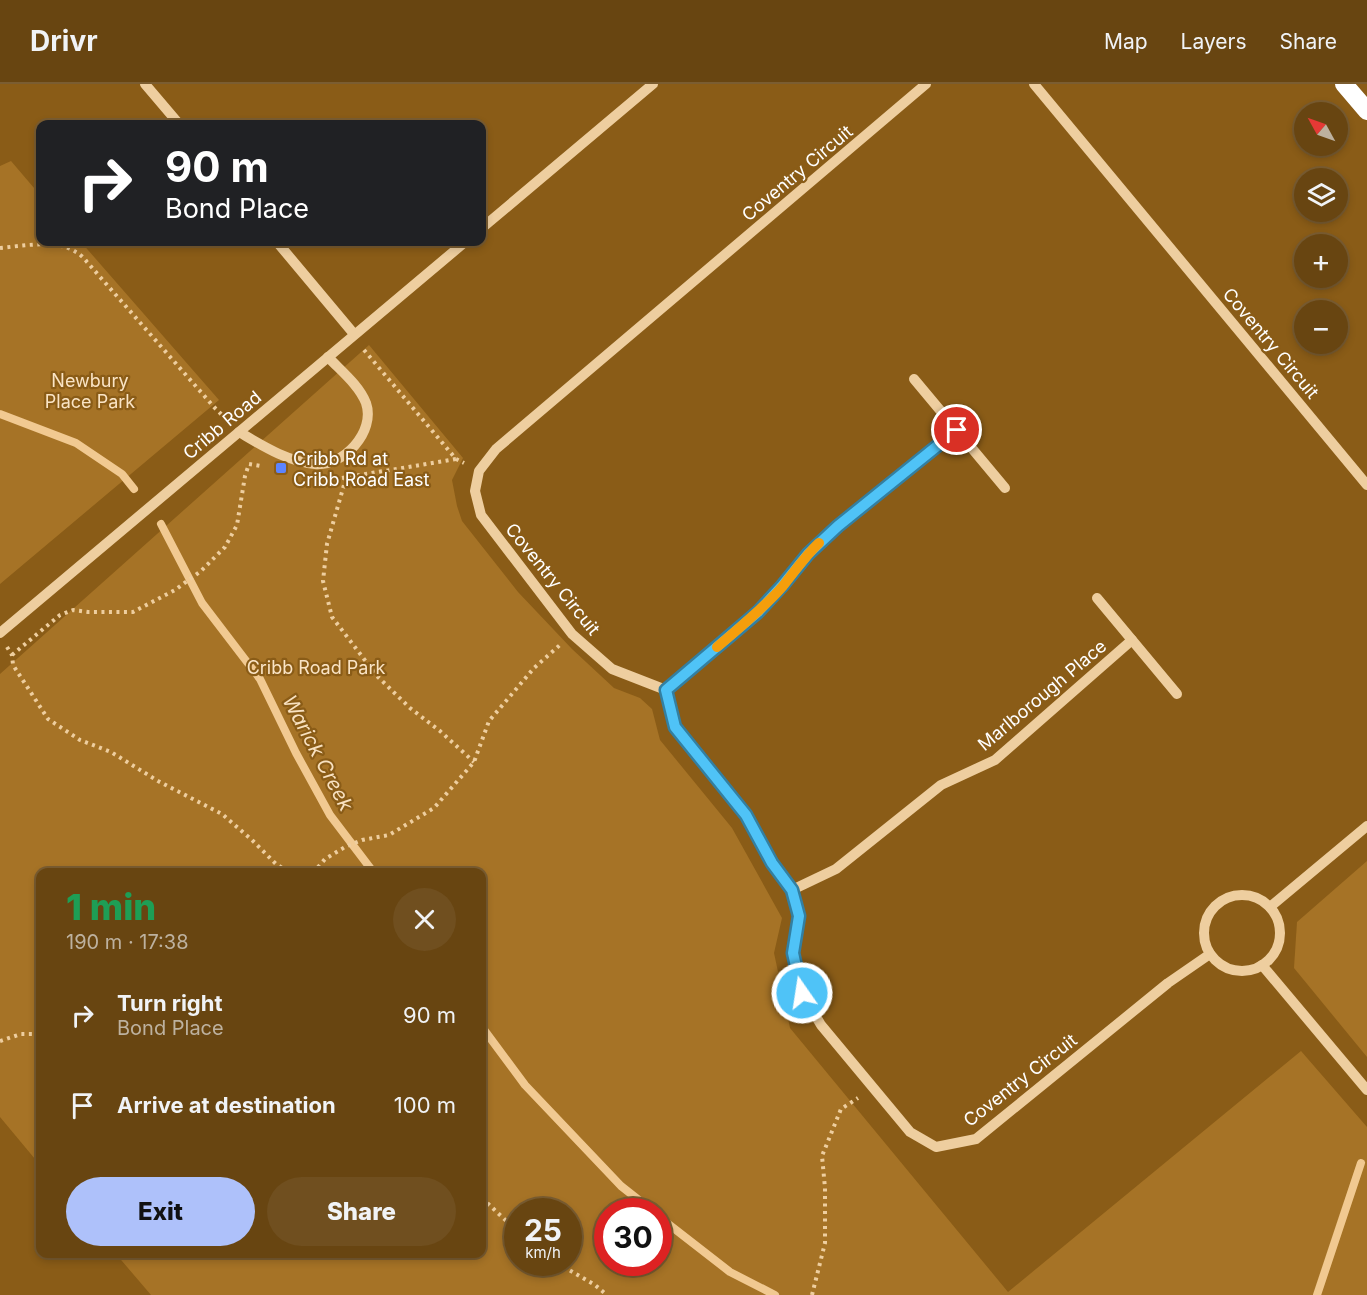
<!DOCTYPE html>
<html lang="en">
<head>
<meta charset="utf-8">
<style>
	:root { --surface:#684511; --page:#704f1f; --text:#f1f3f6; --muted:#bdb19f; --line:#7b5d31; --accent:#aec1fa }
	body { margin:0; font-family:Inter,sans-serif; background:var(--page); color:var(--text); height:100vh; display:flex; flex-direction:column; font-size:22px; white-space:nowrap }
	* { box-sizing:border-box; margin:0 }
	p { font-size:20px; color:var(--muted) }
	.icon { flex:none; width:33px; height:33px; fill:none; stroke:currentColor; stroke-width:2; stroke-linecap:round; stroke-linejoin:round }
	.map { position:relative; flex:1; overflow:hidden }
	.panel { position:absolute; left:36px; top:784px; width:450px; height:390px; display:flex; flex-direction:column; background:var(--surface); border-radius:12px; box-shadow:0 3px 9px #0003,0 0 0 2px var(--line) }
	.panel>* { flex:none }
	.guide { position:absolute; left:36px; top:36px; width:450px; height:126px; border-radius:12px; box-shadow:0 3px 9px #0003,0 0 0 2px var(--line); background:#202124; color:#fff; overflow:hidden }
	.needle { width:39px; rotate:310deg }
	.tools { position:absolute; left:1294px; top:18px; display:grid; gap:12px }
	.tools a { display:grid; place-items:center; width:54px; height:54px; border-radius:50%; background:var(--surface); box-shadow:0 3px 9px #0003,0 0 0 2px var(--line); font-size:30px }
	.speed { position:absolute; left:504px; top:1114px; display:flex; gap:12px; font-size:30px; font-weight:700; text-align:center }
	.speed>* { display:grid; place-content:center; width:78px; height:78px; border-radius:50%; background:var(--surface); box-shadow:0 3px 9px #0003,0 0 0 2px var(--line); line-height:1 }
	.speed small { font-size:15px; font-weight:400 }
	.speed .limit { border:9px solid #d22; background:#fff; color:#111 }
	.pin { position:absolute; display:grid; place-items:center; width:51px; height:51px; color:#fff; margin:-26px; border:3px solid #fff; border-radius:50%; box-shadow:0 2px 6px #0007 }
	.me { position:absolute; width:66px; margin:-33px; rotate:347deg; stroke-linejoin:round; filter:drop-shadow(0 0 4px #0008) }
	.turn { display:flex; align-items:center; gap:21px; height:126px; padding:0 30px; font-size:27px }
	.turn .icon { width:78px; height:78px; stroke-width:2.5 }
	.turn b { display:block; font-size:42px; line-height:51px }
	.round { display:grid; place-items:center; flex:none; width:63px; height:63px; border-radius:32px; background:var(--page) }
	.head { display:flex; align-items:center; justify-content:space-between; height:102px; padding:0 30px }
	h1 { font-size:36px; font-weight:800; line-height:45px; color:#1e9e55 }
	.primary-button { display:flex; gap:12px; margin-top:auto; padding:12px 30px }
	.primary-button a { flex:1; height:69px; border-radius:36px; background:var(--accent); color:#111; font-size:24px; font-weight:800; line-height:69px; text-align:center }
	.primary-button a+a { background:var(--page); color:var(--text) }
	ul { padding:0; list-style:none }
	li { display:flex; align-items:center; gap:18px; height:90px; padding:0 30px }
	li div { flex:1 }
	li b { display:block; font-size:22px }
	li em { font-style:normal }
	header { display:flex; align-items:center; gap:36px; box-sizing:border-box; height:84px; padding:0 30px; background:var(--surface); border-bottom:2px solid var(--line) }
	header strong { font-size:28px }
	nav { display:flex; gap:33px; margin-inline-start:auto; font-size:21px }
	.map>svg:first-child { display:block }
</style>
</head>
<body>
<header>
<strong>Drivr</strong>
<nav><a>Map</a><a>Layers</a><a>Share</a></nav>
</header>
<div class="map">
<svg width="1367" height="1211" viewBox="0 0 1367 1211">
	<rect width="100%" height="100%" fill="#8a5c17"/>
	<g fill="#a67326" fill-rule="evenodd">
		<path d="M 11,77 L 40,111 L 40,158 L 81,158 L 219,316 L 0,500 L 0,82 Z"/>
		<path d="M 369,261 L 463,374 L 452,396 L 457,422 L 462,437 L 518,508 L 572,565 L 614,604 L 640,614 L 652,625 L 660,656 L 732,744 L 782,834 L 774,869 L 790,944 L 1008,1208 L 1301,967 L 1367,1043 L 1367,1211 L 151,1211 L 116,1170 L 482,1170 L 482,789 L 40,789 L 40,1081 L 0,1033 L 0,590 ZM 518,1128 L 568,1128 L 568,1179 L 518,1179 ZM 608,1128 L 658,1128 L 658,1179 L 608,1179 Z"/>
		<path d="M 1367,777 L 1367,973 L 1294,884 L 1297,838 Z"/>
	</g>
	<g fill="none" stroke-linecap="round" stroke-linejoin="round">
		<g stroke="#f1c991" stroke-width="8">
			<path d="M 0,330 L 76,359 L 122,390 L 134,405"/>
			<path d="M 161,440 L 202,519 L 260,595 L 296,669 L 330,731 L 374,789"/>
			<path d="M 482,943 L 525,1001 L 621,1102 L 654,1128"/>
			<path d="M 658,1132 L 730,1188 L 775,1211"/>
			<path d="M 1317,1211 L 1361,1079"/>
		</g>
		<g stroke="#eece9f" stroke-width="4" stroke-dasharray="3 4.5" stroke-linecap="butt">
			<path d="M 0,164 C 22,162 57,155 76,168 C 80,170 84,174 87,178 L 214,323 L 228,337"/>
			<path d="M 364,266 L 456,375 L 464,379"/>
			<path d="M 342,394 L 456,375"/>
			<path d="M 346,394 L 327,460 L 323,497 L 332,533 L 377,592 L 410,624 L 440,647 L 474,678"/>
			<path d="M 7,563 L 12,571 L 13,581 L 48,635 L 80,656 L 111,668 L 158,697 L 222,730 L 252,756 L 276,780 L 290,789"/>
			<path d="M 12,571 L 60,531 L 73,526 L 88,528 L 133,528 L 175,506 L 201,487 L 225,463 L 237,441 L 245,392 L 249,380 L 261,382"/>
			<path d="M 313,789 L 325,775 L 345,763 L 362,756 L 389,751 L 434,724 L 474,678 L 489,637 L 534,584 L 560,561"/>
			<path d="M 0,957 L 21,950 L 40,950"/>
			<path d="M 482,1114 L 518,1148"/>
			<path d="M 557,1179 L 595,1201 L 607,1211"/>
			<path d="M 812,1211 L 825,1159 L 825,1104 L 822,1072 L 841,1025 L 858,1014"/>
		</g>
		<g stroke="#eece9f" stroke-width="10">
			<path d="M 145,0 L 179,40"/>
			<path d="M 926,0 L 496,365 L 479,387 L 475,407 L 481,431 L 572,550 L 612,585 L 666,606 L 675,643 L 746,731 L 772,779 L 792,806 L 799,832 L 793,869 L 802,909 L 821,941 L 910,1048 L 936,1063 L 976,1055 L 1168,899 L 1210,870"/>
			<path d="M 1034,0 L 1367,401"/>
			<path d="M 482,144 L 653,0"/>
			<path d="M 277,158 L 354,250"/>
			<path d="M 914,295 L 1005,404"/>
			<path d="M 239,348 C 263,362 286,377 315,380 C 343,383 376,348 366,319 C 359,301 341,287 328,273"/>
			<path d="M 1097,514 L 1177,610"/>
			<path d="M 0,549 L 465,158"/>
			<path d="M 666,606 L 758,528 L 782,502 L 808,470 L 838,442 L 957,346"/>
			<path d="M 792,806 L 836,785 L 941,701 L 995,676 L 1132,556"/>
			<circle cx="1242" cy="849" r="38"/>
			<path d="M 1270,823 L 1367,742"/>
			<path d="M 1262,881 L 1367,1006"/>
		</g>
		<path stroke="#fff" stroke-width="18" d="M 1344,0 L 1367,27"/>
	</g>
	<g fill="none" stroke-linecap="round" stroke-linejoin="round">
		<g stroke="#337fa1" stroke-width="15">
			<path id="route" d="M 802,909 L 793,869 L 799,832 L 792,806 L 772,779 L 746,731 L 675,643 L 666,606 L 758,528 L 782,502 L 808,470 L 838,442 L 957,346"/>
		</g>
		<use href="#route" stroke="#4fc3f7" stroke-width="10"/>
		<path stroke="#f59e0b" stroke-width="10" d="M 717,563 C 739,544 763,525 783,502 C 795,487 805,472 819,459"/>
	</g>
	<rect fill="#5c84ff" stroke="#8a5c17" stroke-width="2" x="275" y="378" width="12" height="12" rx="3"/>
	<g text-anchor="middle" dominant-baseline="central" stroke-width="4.5" stroke-linejoin="round" paint-order="stroke">
		<g font-size="18" fill="#fff" stroke="#8a5c17">
			<text transform="translate(797 89) rotate(-40)">Coventry Circuit</text>
			<text transform="translate(1271 259) rotate(50)">Coventry Circuit</text>
			<text transform="translate(222 341) rotate(-40)">Cribb Road</text>
			<text transform="translate(553 495) rotate(51)">Coventry Circuit</text>
			<text transform="translate(1042 611) rotate(-40)">Marlborough Place</text>
			<text transform="translate(1020 996) rotate(-38)">Coventry Circuit</text>
		</g>
		<g font-size="18" fill="#fae4c5" stroke="#8a5c17">
			<text x="90" y="296">Newbury<tspan x="90" dy="21">Place Park</tspan></text>
			<text x="316" y="583">Cribb Road Park</text>
		</g>
		<g font-size="18" fill="#fff" stroke="#8a5c17" text-anchor="start">
			<text x="293" y="374">Cribb Rd at<tspan x="293" dy="21">Cribb Road East</tspan></text>
		</g>
		<g font-size="20" font-style="italic" fill="#f8e1c0" stroke="#8a5c17">
			<text transform="translate(318 669) rotate(62)">Warick Creek</text>
		</g>
	</g>
</svg>
<div class="tools">
<a><svg class="needle" viewBox="-14 -14 28 28"><path d="M0-13l5 13h-10z" fill="#e53935"/><path d="M0 13l5-13h-10z" fill="#bdb19f"/></svg></a>
<a><svg class="icon" aria-label="layers" viewBox="0 0 24 24"><path d="M12 4l9 5-9 5-9-5zM3 14l9 5 9-5"/></svg></a>
<a>+</a>
<a>−</a>
</div>
<div class="speed"><div>25<small>km/h</small></div><div class="limit">30</div></div>
<div class="pin" style="left:957px;top:346px;background:#d93025"><svg class="icon" aria-label="arrive" viewBox="0 0 24 24"><path d="M6 21V4h12l-3 4 3 4H6"/></svg></div>
<svg class="me" style="left:802px;top:909px" viewBox="-20 -20 40 40"><circle r="17" fill="#4fc3f7" stroke="#fff" stroke-width="3"/><path d="M0-11L8 9 0 5-8 9z" fill="#fff"/></svg>
<div class="guide">
<div class="turn"><svg class="icon" aria-label="right" viewBox="0 0 24 24"><path d="M7 20v-9h11M14 6l5 5-5 5"/></svg><div><b>90 m</b>Bond Place</div></div>
</div>
<section class="panel">
<div class="head"><div><h1>1 min</h1><p>190 m · 17:38</p></div><a class="round"><svg class="icon" aria-label="close" viewBox="0 0 24 24"><path d="M6 6l12 12M18 6L6 18"/></svg></a></div>
<ul>
<li><svg class="icon" aria-label="right" viewBox="0 0 24 24"><path d="M7 20v-9h11M14 6l5 5-5 5"/></svg><div><b>Turn right</b><p>Bond Place</p></div><em>90 m</em></li>
<li><svg class="icon" aria-label="arrive" viewBox="0 0 24 24"><path d="M6 21V4h12l-3 4 3 4H6"/></svg><div><b>Arrive at destination</b></div><em>100 m</em></li>
</ul>
<div class="primary-button"><a>Exit</a><a>Share</a></div>
</section>
</div>
</body>
</html>
